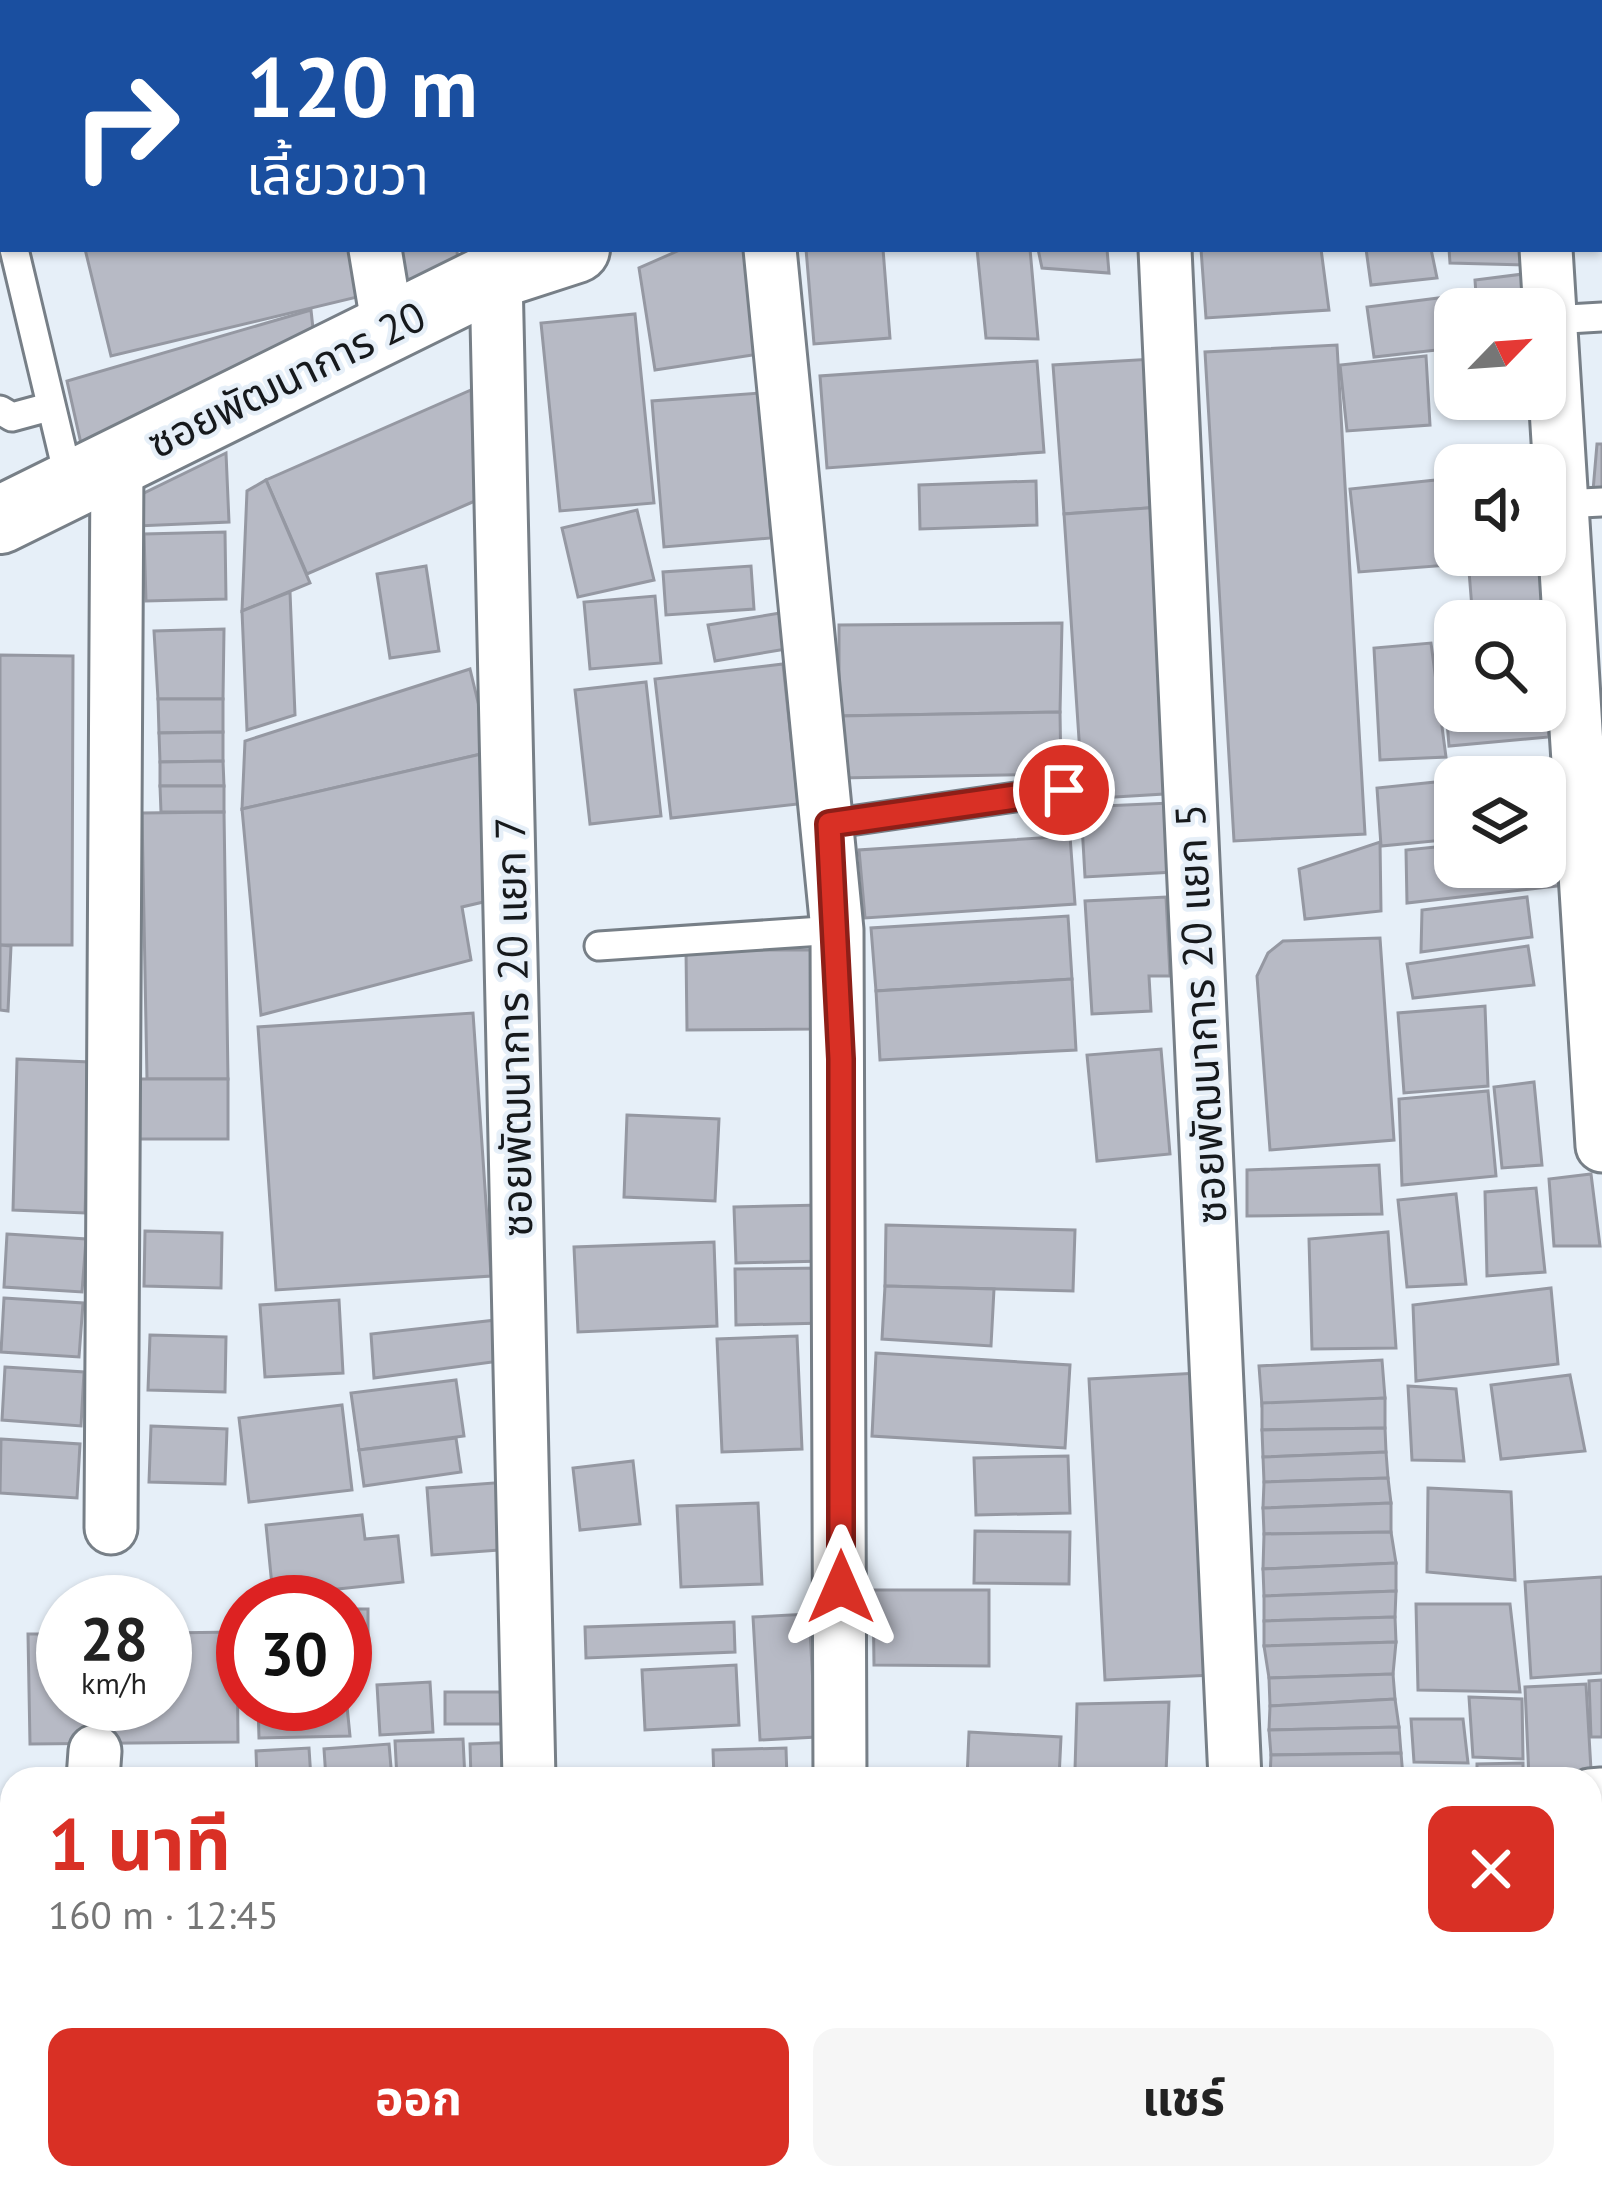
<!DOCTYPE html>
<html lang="th">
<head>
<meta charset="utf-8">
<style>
	:root { --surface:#fff; --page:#f6f6f6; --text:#222; --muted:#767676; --accent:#d93025 }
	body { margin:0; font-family:"PT Sans","Noto Sans Thai",sans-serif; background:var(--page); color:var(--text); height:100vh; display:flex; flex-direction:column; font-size:45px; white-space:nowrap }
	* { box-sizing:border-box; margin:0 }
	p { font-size:39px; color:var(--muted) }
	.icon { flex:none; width:66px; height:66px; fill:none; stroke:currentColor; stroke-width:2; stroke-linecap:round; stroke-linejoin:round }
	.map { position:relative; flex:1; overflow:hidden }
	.sheet { position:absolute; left:0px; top:1767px; width:1602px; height:423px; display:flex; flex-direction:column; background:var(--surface); border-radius:36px 36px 0 0; box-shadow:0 3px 9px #0004 }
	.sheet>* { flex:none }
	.banner { position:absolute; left:0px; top:0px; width:1602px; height:252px; box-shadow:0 3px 9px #0004; background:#1a4fa0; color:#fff; overflow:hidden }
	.needle { width:78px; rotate:65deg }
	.controls { position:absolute; left:1434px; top:288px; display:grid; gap:24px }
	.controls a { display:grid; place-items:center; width:132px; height:132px; border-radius:24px; background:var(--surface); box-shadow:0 3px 9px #0004; font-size:60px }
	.speed { position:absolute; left:36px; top:1575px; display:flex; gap:24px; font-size:60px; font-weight:700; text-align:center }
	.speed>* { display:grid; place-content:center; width:156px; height:156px; border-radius:50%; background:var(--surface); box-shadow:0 3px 9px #0004; line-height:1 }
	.speed small { font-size:30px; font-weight:400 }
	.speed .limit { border:18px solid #d22; background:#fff; color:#111 }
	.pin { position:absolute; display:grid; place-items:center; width:102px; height:102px; color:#fff; margin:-51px; border:6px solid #fff; border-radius:50%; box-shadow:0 3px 12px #0007 }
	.me { position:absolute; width:132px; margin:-66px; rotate:0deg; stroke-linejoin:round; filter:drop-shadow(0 0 9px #0008) }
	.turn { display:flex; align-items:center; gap:42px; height:252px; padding:0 48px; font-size:54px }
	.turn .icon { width:156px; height:156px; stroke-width:2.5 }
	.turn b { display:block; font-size:84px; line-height:102px }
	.round { display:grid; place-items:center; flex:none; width:126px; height:126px; border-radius:24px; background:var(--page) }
	.head { display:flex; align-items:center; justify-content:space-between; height:204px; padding:0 48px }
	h1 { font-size:72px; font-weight:700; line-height:90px; color:var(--accent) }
	.action { display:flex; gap:24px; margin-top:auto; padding:24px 48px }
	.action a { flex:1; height:138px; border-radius:24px; background:var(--accent); color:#fff; font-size:48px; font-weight:700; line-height:138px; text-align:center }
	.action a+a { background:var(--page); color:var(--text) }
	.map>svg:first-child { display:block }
</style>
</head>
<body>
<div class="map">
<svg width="1602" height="2189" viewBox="0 0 1602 2189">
	<rect width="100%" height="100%" fill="#e6eff8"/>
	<g fill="#b7bac5" stroke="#9598a2" stroke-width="3">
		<rect x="24" y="0" width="56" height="3"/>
		<path d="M 225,0 L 302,0 L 303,3 L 212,3 Z"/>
		<path d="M 368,0 L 509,0 L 510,3 L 368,3 Z"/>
		<path d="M 541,0 L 704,0 L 705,3 L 542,3 Z"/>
		<path d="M 767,0 L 828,0 L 829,3 L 768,3 Z"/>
		<rect x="999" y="0" width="56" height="3"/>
		<path d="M 1568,0 L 1602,0 L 1602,30 L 1599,3 Z"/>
		<path d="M 85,249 L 363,249 L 374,293 L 111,356 Z"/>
		<path d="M 402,249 L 457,249 L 458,273 L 404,280 Z"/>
		<path d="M 682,249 L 743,249 L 759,354 L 655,370 L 639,268 Z"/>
		<path d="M 806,249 L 883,249 L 890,338 L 814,344 Z"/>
		<path d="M 977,249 L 1030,249 L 1038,339 L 986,338 Z"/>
		<path d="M 1038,249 L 1107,249 L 1109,273 L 1042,268 Z"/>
		<path d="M 1201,249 L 1321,249 L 1329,310 L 1206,318 Z"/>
		<path d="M 1366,249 L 1431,249 L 1437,278 L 1371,285 Z"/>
		<path d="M 1449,249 L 1528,249 L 1529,265 L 1450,263 Z"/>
		<path d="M 1531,273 L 1537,309 L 1477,309 L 1475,280 Z"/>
		<path d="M 1462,295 L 1464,309 L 1455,309 L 1455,348 L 1374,357 L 1367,307 Z"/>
		<path d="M 311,310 L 315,347 L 84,457 L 67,381 Z"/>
		<path d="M 635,314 L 654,503 L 560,511 L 541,323 Z"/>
		<path d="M 1337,345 L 1365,834 L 1234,841 L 1205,352 Z"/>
		<path d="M 1426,356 L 1430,425 L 1347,431 L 1340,365 Z"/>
		<path d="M 1153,359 L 1161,507 L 1064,514 L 1053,365 Z"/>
		<path d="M 1455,360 L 1455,399 L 1487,399 L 1488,406 L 1441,408 L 1436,363 Z"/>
		<path d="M 1037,361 L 1044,452 L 827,468 L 820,376 Z"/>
		<path d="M 471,390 L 475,501 L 307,574 L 266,480 Z"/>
		<path d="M 760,393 L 771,538 L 664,547 L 652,401 Z"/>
		<path d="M 1493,399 L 1540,399 L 1540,410 L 1493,414 Z"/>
		<path d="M 1597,444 L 1602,444 L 1602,514 L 1591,514 Z"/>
		<path d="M 226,453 L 229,522 L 137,526 L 136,497 Z"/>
		<path d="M 1455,478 L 1455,555 L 1540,558 L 1359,572 L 1350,489 Z"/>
		<path d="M 266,480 L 310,583 L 242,611 L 247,491 Z"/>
		<path d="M 1036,481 L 1037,525 L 920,529 L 919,485 Z"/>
		<path d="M 1161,507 L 1180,793 L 1083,799 L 1064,514 Z"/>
		<path d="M 637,510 L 654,580 L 578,597 L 562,528 Z"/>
		<path d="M 225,532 L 226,599 L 146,601 L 144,534 Z"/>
		<path d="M 426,566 L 439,651 L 390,658 L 377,574 Z"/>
		<path d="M 751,566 L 754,609 L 666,615 L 663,572 Z"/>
		<path d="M 1551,568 L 1556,643 L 1545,644 L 1545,621 L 1473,621 L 1469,571 Z"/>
		<path d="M 290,592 L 295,715 L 247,730 L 242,611 Z"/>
		<path d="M 655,596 L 661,663 L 590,669 L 584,602 Z"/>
		<path d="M 780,613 L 786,649 L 715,661 L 708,625 Z"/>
		<path d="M 1062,623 L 1060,712 L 839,716 L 839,625 Z"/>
		<path d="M 224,629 L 223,699 L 158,699 L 154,631 Z"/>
		<path d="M 1431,643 L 1446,757 L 1380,760 L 1374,648 Z"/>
		<path d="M 0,655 L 73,656 L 72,945 L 0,945 Z"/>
		<path d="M 783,664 L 798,804 L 671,818 L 655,679 Z"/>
		<path d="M 470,669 L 490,752 L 242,809 L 245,741 Z"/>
		<path d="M 646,682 L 661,816 L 590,824 L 575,690 Z"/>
		<path d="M 1455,684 L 1455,711 L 1545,711 L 1545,704 L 1549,737 L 1449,746 L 1444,685 Z"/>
		<path d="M 158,699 L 223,699 L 223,732 L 159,733 Z"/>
		<path d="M 1060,712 L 1061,774 L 840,778 L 839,716 Z"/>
		<path d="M 223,732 L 223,761 L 160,762 L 159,733 Z"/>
		<path d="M 490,752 L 492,900 L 462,907 L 471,960 L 261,1015 L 242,809 Z"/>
		<path d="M 223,761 L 224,786 L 160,786 L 160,762 Z"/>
		<path d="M 1558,769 L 1563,828 L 1545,830 L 1545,777 L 1485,777 Z"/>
		<path d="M 1455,780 L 1455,839 L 1381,846 L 1377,788 Z"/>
		<path d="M 160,786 L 224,786 L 224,812 L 161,812 Z"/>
		<path d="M 1170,803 L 1174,872 L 1085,877 L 1081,807 Z"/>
		<path d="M 224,812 L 228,1079 L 147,1079 L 142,813 Z"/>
		<path d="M 1562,834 L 1567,885 L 1407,903 L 1406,850 L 1455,845 L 1455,867 L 1545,867 L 1545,836 Z"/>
		<path d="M 1070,836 L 1075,904 L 865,918 L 859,850 Z"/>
		<path d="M 1380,842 L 1381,911 L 1305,919 L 1299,869 Z"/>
		<path d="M 1166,897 L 1170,976 L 1149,976 L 1151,1011 L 1092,1014 L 1085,901 Z"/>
		<path d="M 1527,897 L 1532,937 L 1421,952 L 1422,910 Z"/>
		<path d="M 1068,916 L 1072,979 L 876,991 L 871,928 Z"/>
		<path d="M 1380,938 L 1394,1140 L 1270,1150 L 1257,976 L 1268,953 L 1283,941 Z"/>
		<path d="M 0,945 L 11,946 L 8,1011 L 0,1010 Z"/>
		<path d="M 1528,946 L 1534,985 L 1413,998 L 1407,964 Z"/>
		<path d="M 686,950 L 811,950 L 812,1029 L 687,1030 Z"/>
		<path d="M 1072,979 L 1076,1050 L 880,1060 L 876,991 Z"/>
		<path d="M 1485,1006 L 1488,1086 L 1404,1093 L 1398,1013 Z"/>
		<path d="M 473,1013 L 491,1276 L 276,1290 L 258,1027 Z"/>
		<path d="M 1161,1049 L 1170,1154 L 1097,1161 L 1087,1055 Z"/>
		<path d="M 17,1059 L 90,1062 L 85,1213 L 13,1210 Z"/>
		<rect x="139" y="1079" width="89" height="60"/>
		<path d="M 1534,1082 L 1542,1165 L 1502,1168 L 1494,1087 Z"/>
		<path d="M 1488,1091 L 1496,1176 L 1402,1185 L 1399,1099 Z"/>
		<path d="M 627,1115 L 719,1119 L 715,1201 L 624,1197 Z"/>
		<path d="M 1379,1165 L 1382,1214 L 1247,1216 L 1247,1170 Z"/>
		<path d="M 1591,1174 L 1600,1246 L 1554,1246 L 1549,1179 Z"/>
		<path d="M 1536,1188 L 1545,1272 L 1487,1276 L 1485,1192 Z"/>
		<path d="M 1456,1194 L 1466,1284 L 1407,1287 L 1398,1200 Z"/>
		<path d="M 823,1205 L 824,1261 L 736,1263 L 734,1207 Z"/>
		<path d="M 886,1225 L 1075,1230 L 1073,1291 L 885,1286 Z"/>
		<path d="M 145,1231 L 222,1233 L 221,1288 L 144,1286 Z"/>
		<path d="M 1388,1232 L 1396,1348 L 1312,1349 L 1309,1239 Z"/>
		<path d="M 7,1234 L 86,1239 L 82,1292 L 4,1287 Z"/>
		<path d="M 714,1242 L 717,1326 L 578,1332 L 574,1247 Z"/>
		<path d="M 823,1268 L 825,1323 L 736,1325 L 735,1269 Z"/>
		<path d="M 885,1286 L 994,1289 L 991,1346 L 882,1339 Z"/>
		<path d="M 1551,1288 L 1558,1364 L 1416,1381 L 1413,1305 Z"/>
		<path d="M 4,1298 L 83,1303 L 79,1357 L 1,1352 Z"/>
		<path d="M 339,1300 L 343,1373 L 265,1377 L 260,1305 Z"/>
		<path d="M 505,1319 L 507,1360 L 374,1378 L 371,1334 Z"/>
		<path d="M 150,1335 L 226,1337 L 225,1392 L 148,1390 Z"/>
		<path d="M 797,1336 L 802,1449 L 722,1452 L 717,1339 Z"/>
		<path d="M 876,1353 L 1070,1365 L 1065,1448 L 872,1436 Z"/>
		<path d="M 1382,1360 L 1385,1398 L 1262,1406 L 1259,1366 Z"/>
		<path d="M 5,1367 L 84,1372 L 81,1426 L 2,1420 Z"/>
		<path d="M 1198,1373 L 1213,1675 L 1105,1680 L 1089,1379 Z"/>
		<path d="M 1570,1375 L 1585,1451 L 1501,1459 L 1491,1385 Z"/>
		<path d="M 456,1380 L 464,1436 L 359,1450 L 351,1393 Z"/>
		<path d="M 1408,1386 L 1456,1389 L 1464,1461 L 1412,1460 Z"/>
		<path d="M 1385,1398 L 1385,1428 L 1262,1430 L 1262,1403 Z"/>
		<path d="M 342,1405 L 352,1490 L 249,1502 L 239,1418 Z"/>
		<path d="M 151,1426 L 227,1429 L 225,1484 L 149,1482 Z"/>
		<path d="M 1385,1428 L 1386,1452 L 1263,1457 L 1262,1430 Z"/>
		<path d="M 456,1438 L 461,1472 L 364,1486 L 359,1450 Z"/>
		<path d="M 1,1439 L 80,1444 L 77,1498 L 0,1493 Z"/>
		<path d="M 1386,1452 L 1388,1478 L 1264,1482 L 1263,1457 Z"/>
		<path d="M 1068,1456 L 1070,1513 L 976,1515 L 974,1458 Z"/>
		<path d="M 633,1461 L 640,1524 L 580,1530 L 573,1468 Z"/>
		<path d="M 1388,1478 L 1391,1503 L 1263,1508 L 1264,1482 Z"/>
		<path d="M 507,1482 L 512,1549 L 432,1555 L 427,1488 Z"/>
		<path d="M 1428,1488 L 1511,1492 L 1515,1580 L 1427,1572 Z"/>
		<path d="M 758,1503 L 762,1584 L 681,1587 L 677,1506 Z"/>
		<path d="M 1391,1503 L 1391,1532 L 1264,1534 L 1263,1508 Z"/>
		<path d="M 362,1515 L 365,1539 L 398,1536 L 403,1582 L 273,1596 L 266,1525 Z"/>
		<path d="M 975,1531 L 1070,1532 L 1069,1584 L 974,1583 Z"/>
		<path d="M 1391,1532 L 1396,1563 L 1263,1569 L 1264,1534 Z"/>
		<path d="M 1396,1563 L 1396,1591 L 1264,1596 L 1263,1569 Z"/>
		<path d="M 1602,1577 L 1602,1673 L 1531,1678 L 1525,1582 Z"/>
		<path d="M 873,1590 L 989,1590 L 989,1666 L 874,1665 Z"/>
		<path d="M 1396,1591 L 1395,1617 L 1264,1621 L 1264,1596 Z"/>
		<path d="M 1416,1604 L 1510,1604 L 1520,1692 L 1418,1690 Z"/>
		<path d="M 345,1609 L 368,1609 L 368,1660 L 345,1661 Z"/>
		<path d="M 809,1614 L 816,1737 L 760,1740 L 753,1617 Z"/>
		<path d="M 1395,1617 L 1396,1642 L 1264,1646 L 1264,1621 Z"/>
		<path d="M 734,1622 L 735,1652 L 586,1658 L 585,1627 Z"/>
		<path d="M 237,1632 L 238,1742 L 30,1744 L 28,1634 L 63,1634 L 63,1704 L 165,1704 L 165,1633 Z"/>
		<path d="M 1396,1642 L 1393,1674 L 1269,1678 L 1264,1646 Z"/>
		<path d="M 736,1665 L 739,1725 L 645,1730 L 642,1670 Z"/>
		<path d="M 1393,1674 L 1395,1699 L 1270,1706 L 1269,1678 Z"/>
		<path d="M 1602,1680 L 1602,1737 L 1591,1737 L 1589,1681 Z"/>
		<path d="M 430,1682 L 433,1732 L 380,1735 L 377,1685 Z"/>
		<path d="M 1586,1684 L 1592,1787 L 1590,1779 L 1529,1779 L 1525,1687 Z"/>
		<path d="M 345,1686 L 350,1736 L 259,1738 L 258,1704 L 345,1704 Z"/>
		<rect x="445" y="1692" width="69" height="32"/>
		<path d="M 1469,1697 L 1522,1699 L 1523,1759 L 1473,1757 Z"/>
		<path d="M 1395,1699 L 1399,1727 L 1269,1730 L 1270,1706 Z"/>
		<path d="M 1169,1702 L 1166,1773 L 1075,1769 L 1077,1704 Z"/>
		<path d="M 1411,1719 L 1463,1719 L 1468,1763 L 1414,1762 Z"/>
		<path d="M 1399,1727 L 1401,1753 L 1271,1755 L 1269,1730 Z"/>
		<path d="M 969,1732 L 1061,1737 L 1059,1779 L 967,1779 Z"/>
		<path d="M 463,1739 L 465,1779 L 397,1779 L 395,1741 Z"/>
		<path d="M 521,1742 L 521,1779 L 471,1779 L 470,1744 Z"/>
		<path d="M 389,1744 L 392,1779 L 326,1779 L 324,1749 Z"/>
		<path d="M 309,1748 L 311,1779 L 257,1779 L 256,1751 Z"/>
		<path d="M 786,1748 L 787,1779 L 714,1779 L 713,1750 Z"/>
		<path d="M 1401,1753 L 1403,1777 L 1270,1778 L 1271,1755 Z"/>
		<path d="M 1523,1763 L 1523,1779 L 1477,1779 L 1477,1764 Z"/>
		<path d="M 1403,1777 L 1403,1779 L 1270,1778 Z"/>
		<rect x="0" y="1834" width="12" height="75"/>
		<path d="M 1590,1836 L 1596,1836 L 1600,1919 L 1590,1920 Z"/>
		<path d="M 0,1934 L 12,1935 L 12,2061 L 0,2061 Z"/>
		<path d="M 1602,2000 L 1602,2092 L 1590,2092 L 1590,2001 Z"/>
		<path d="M 0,2078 L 12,2079 L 12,2155 L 0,2155 Z"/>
		<path d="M 293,2178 L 367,2178 L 368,2180 L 294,2186 Z"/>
		<path d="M 367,2178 L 518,2178 L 519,2189 L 349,2189 L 348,2181 Z"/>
		<path d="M 915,2178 L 948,2178 L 949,2189 L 798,2189 Z"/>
		<path d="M 1193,2178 L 1242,2178 L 1243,2189 L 1192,2189 Z"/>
		<path d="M 1316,2178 L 1374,2178 L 1375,2189 L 1316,2189 Z"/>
		<path d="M 1410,2178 L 1455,2178 L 1456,2189 L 1411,2189 Z"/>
		<path d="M 1494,2181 L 1495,2189 L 1460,2189 L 1459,2187 Z"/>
	</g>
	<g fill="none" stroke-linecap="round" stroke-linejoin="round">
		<g stroke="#777f87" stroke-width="33">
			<g id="lane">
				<path d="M 934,0 L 935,3"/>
				<path d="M 892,3 L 904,0"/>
				<path d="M 0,184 L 3,197"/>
				<path d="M 1599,192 L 1602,192"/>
				<path d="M 14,249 L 70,484"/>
				<path d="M 1551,320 L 1602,317"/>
				<path d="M 0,410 L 12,417 L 49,407"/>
				<path d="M 1562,504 L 1602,502"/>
				<path d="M 829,824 L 1064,790"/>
				<path d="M 599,946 L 837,930"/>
			</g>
		</g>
		<g stroke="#777f87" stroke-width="57">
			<g id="street">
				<path d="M 337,0 L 337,3"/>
				<path d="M 1531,0 L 1531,3"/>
				<path d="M 375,249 L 388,328"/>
				<path d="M 770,249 L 837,930 L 840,1779"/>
				<path d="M 1165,249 L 1235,1779"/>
				<path d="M 1546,249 L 1602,1146"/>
				<path d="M 496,275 L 529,1779"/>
				<path d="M 111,1528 L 117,463"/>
				<path d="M 93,1779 L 95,1751"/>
				<path d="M 1590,1795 L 1602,1794"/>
				<path d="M 1590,1927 L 1602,1926"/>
				<path d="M 537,2178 L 537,2189"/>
			</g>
		</g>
		<g stroke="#777f87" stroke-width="72">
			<g id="secondary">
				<path d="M 1133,3 L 1139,0"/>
				<path d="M 0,520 L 496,275 L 576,249"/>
			</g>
		</g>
		<use href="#lane" stroke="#fff" stroke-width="27"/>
		<use href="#street" stroke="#fff" stroke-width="51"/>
		<use href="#secondary" stroke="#fff" stroke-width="66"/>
	</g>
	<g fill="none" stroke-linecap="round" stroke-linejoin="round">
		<g stroke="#8d1f18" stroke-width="30">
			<path id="route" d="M 841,1587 L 841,1059 L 829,824 L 1064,790"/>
		</g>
		<use href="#route" stroke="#d93025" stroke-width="21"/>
	</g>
	<g text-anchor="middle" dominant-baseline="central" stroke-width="9" stroke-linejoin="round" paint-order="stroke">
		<g font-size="42" fill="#16191c" stroke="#e6eff8">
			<text transform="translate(286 379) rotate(-26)">ซอยพัฒนาการ 20</text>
			<text transform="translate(1200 1014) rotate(-93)">ซอยพัฒนาการ 20 แยก 5</text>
			<text transform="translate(513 1027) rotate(-91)">ซอยพัฒนาการ 20 แยก 7</text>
		</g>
	</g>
</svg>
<div class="controls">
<a><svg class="needle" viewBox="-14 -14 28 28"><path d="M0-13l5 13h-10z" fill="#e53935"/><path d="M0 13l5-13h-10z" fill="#767676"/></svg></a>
<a><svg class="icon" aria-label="sound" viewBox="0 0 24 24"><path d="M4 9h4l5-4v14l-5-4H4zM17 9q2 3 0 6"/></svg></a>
<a><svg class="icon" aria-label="search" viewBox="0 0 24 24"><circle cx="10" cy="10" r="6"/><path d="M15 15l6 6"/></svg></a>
<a><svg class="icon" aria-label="layers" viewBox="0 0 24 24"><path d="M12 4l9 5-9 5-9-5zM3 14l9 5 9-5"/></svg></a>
</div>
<div class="speed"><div>28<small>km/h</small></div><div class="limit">30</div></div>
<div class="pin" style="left:1064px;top:790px;background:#d93025"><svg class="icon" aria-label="arrive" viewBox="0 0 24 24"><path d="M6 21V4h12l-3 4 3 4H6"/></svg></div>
<svg class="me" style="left:841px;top:1587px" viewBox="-20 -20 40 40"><path d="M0-17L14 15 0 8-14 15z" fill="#d93025" stroke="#fff" stroke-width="4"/></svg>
<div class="banner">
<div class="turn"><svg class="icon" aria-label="right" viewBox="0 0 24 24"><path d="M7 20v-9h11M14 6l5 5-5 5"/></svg><div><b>120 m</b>เลี้ยวขวา</div></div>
</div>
<section class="sheet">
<div class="head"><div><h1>1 นาที</h1><p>160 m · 12:45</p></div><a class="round" style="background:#d93025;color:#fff"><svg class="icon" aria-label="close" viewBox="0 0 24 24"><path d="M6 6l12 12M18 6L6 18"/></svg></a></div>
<div class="action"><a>ออก</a><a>แชร์</a></div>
</section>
</div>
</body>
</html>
